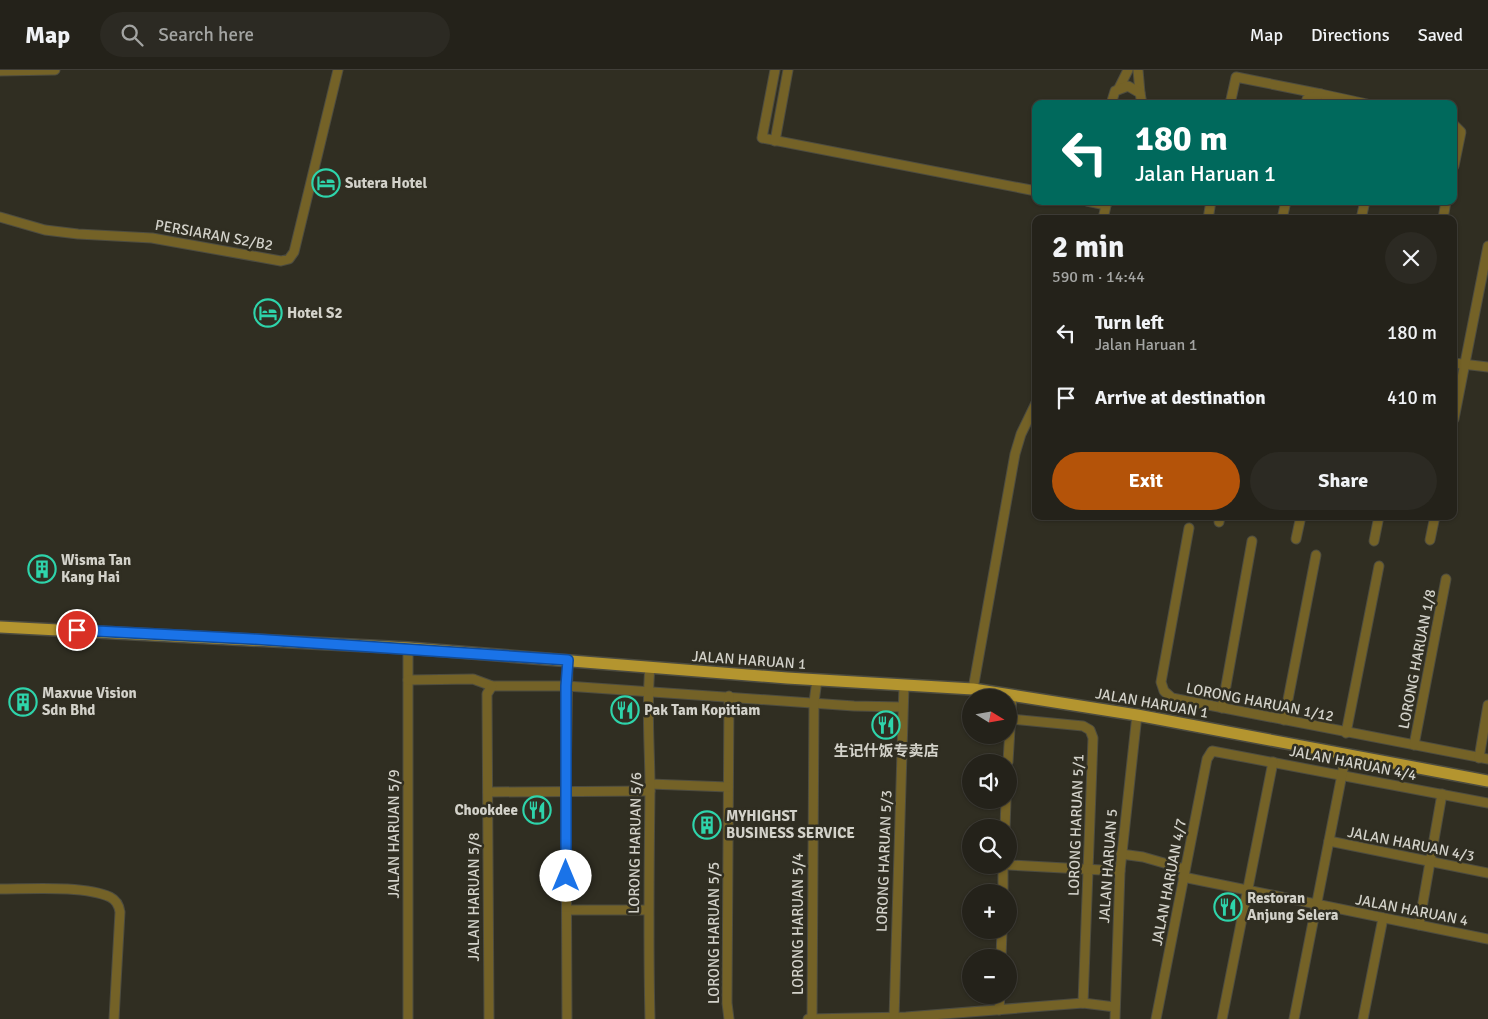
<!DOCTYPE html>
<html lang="en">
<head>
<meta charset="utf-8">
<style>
	:root { --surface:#24221a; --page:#2c2a23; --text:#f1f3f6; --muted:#a3a4a2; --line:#413f39; --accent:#b45309 }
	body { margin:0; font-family:Signika,"Noto Sans SC",sans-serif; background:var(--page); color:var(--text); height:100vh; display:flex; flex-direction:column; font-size:19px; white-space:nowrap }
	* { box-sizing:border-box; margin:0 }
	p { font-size:16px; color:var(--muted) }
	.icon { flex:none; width:28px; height:28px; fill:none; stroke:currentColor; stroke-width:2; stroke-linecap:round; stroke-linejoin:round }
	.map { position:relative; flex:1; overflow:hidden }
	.panel { position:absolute; left:1032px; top:145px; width:425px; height:305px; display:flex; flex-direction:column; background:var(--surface); border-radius:10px; box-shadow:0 1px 4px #0004,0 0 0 1px var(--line) }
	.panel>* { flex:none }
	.hud { position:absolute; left:1032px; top:30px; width:425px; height:105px; border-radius:10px; box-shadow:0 1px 4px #0004,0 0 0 1px var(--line); background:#00695c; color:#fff; overflow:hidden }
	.needle { width:32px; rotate:101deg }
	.controls { position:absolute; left:962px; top:619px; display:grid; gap:10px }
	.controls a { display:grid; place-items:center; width:55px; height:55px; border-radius:50%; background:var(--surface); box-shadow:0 1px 4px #0004,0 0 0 1px var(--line); font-size:25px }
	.pin { position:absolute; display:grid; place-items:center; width:42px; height:42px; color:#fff; margin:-21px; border:2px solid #fff; border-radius:50%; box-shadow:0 1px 5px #0007 }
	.me { position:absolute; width:55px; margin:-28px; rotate:0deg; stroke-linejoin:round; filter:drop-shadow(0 0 4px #0008) }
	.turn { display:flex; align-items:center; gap:18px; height:105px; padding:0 20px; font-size:22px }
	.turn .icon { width:65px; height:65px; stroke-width:2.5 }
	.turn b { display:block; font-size:35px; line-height:42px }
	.round { display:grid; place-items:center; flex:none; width:52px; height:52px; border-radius:26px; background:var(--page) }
	.head { display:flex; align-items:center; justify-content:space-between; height:85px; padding:0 20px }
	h1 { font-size:30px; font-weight:800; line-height:38px }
	.cta { display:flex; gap:10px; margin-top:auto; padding:10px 20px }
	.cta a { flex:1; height:58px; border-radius:30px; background:var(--accent); color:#fff; font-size:20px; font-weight:800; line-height:58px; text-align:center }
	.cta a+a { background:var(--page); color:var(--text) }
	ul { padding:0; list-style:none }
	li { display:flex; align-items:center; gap:15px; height:65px; padding:0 20px }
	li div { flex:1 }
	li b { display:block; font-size:19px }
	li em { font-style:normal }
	header { display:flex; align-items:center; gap:30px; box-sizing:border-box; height:70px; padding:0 25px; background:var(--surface); border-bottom:1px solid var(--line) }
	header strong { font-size:24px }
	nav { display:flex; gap:28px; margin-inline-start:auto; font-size:18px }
	.search { width:350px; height:45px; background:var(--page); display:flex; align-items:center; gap:12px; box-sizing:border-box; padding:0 18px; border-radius:28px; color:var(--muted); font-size:19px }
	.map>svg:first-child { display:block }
</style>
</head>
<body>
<header>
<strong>Map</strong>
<div class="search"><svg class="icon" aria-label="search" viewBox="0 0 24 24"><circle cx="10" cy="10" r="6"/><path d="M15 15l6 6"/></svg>Search here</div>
<nav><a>Map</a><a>Directions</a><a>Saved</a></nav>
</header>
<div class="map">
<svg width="1488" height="949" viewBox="0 0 1488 949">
	<rect width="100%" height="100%" fill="#302e22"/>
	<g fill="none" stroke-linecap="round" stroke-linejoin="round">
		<g stroke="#4d4c40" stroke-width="11">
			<g id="minor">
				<path d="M 775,0 L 762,68 L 1036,121"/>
				<path d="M 1138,0 L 1140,23"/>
				<path d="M 0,1 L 55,0"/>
				<path d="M 1119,18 L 1128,0"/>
				<path d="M 1111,34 L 1115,21 L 1128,16 L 1140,23 L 1142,34"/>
				<path d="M 1230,34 L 1236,7 L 1321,24"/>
				<path d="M 1306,34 L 1307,29 L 1321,24 L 1367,34"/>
				<path d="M 1454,55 L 1461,62 L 1454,96"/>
				<path d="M 775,71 L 788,0"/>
				<path d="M 1087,131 L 1106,135"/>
				<path d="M 0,147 L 45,160 L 78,164 L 152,168 L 281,191 L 289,189 L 294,182 L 338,0"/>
				<path d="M 1103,149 L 1107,131"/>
				<path d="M 1208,149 L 1211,131"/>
				<path d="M 1282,149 L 1286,131"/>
				<path d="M 1361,149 L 1365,131"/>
				<path d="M 1443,149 L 1446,131"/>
				<path d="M 1454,293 L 1488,297"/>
				<path d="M 1454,349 L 1488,176"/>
				<path d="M 1219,452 L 1220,446"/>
				<path d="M 1189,458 L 1161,612 L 1164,621 L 1172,628 L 1488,689"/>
				<path d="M 1296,469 L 1301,446"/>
				<path d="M 1430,470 L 1435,446"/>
				<path d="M 1374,471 L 1379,446"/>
				<path d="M 408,578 L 408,949"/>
				<path d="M 408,610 L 473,609 L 492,616 L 566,616 L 854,636 L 902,637"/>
				<path d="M 973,619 L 1015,384 L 1021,364 L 1036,333"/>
				<path d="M 729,626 L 727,933 L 729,949"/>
				<path d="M 1222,638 L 1252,471"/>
				<path d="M 1010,649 L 1083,656 L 1090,660 L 1093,668 L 1083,933"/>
				<path d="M 1284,650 L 1316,485"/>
				<path d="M 1346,663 L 1379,496"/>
				<path d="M 1414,675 L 1446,509"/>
				<path d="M 1479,688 L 1488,635"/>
				<path d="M 1008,692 L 1012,625"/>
				<path d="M 650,714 L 728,717"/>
				<path d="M 488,722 L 650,721"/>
				<path d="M 1005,758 L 1006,730"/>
				<path d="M 1329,771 L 1488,803"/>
				<path d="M 1121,784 L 1143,787 L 1185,799"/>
				<path d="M 1009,795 L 1120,801"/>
				<path d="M 1183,807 L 1488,869"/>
				<path d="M 0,819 C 28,819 85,815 110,827 C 116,830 119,835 120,842 L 114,949"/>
				<path d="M 1003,822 L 1003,795"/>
				<path d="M 567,840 L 647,840"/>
				<path d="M 1419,855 L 1442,724"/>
				<path d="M 1001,888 L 1002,860"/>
				<path d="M 999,940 L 1000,925"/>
				<path d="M 489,949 L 487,624 L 492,616"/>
				<path d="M 567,949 L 566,720 L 568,590"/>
				<path d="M 650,949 C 648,872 649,796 650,719 C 650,679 646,638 650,597"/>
				<path d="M 808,949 L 906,947 L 1083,933 L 1115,937"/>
				<path d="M 812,949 L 814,632 L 817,610"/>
				<path d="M 894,949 L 904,615"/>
				<path d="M 1115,949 L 1120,801 L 1137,645"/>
				<path d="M 1156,949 L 1207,689 L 1212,681 L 1488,733"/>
				<path d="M 1222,949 L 1273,692"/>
				<path d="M 1294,949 L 1346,684"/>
				<path d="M 1363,949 L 1383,848"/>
			</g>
		</g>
		<g stroke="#4d4c40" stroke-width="14">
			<path id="major" d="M 0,557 L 408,578 L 787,608 L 973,619 L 1137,645 L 1488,711"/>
		</g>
		<use href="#minor" stroke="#746227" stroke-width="9"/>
		<use href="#major" stroke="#b4952f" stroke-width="11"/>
	</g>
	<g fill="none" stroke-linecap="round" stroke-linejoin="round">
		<g stroke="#114b97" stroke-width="12">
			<path id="route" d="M 77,560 L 253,569 L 568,590 L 566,616 L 566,806"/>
		</g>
		<use href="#route" stroke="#1a73e8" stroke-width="9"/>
	</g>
	<defs>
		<g id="hotel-ring" transform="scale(1.4375)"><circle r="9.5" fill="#302e22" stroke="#2ed4ab" stroke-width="1.5"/><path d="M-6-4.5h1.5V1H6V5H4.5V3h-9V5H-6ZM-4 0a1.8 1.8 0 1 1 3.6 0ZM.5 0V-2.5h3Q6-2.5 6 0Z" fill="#2ed4ab"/></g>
		<g id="building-ring" transform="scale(1.4375)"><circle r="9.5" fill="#302e22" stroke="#2ed4ab" stroke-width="1.5"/><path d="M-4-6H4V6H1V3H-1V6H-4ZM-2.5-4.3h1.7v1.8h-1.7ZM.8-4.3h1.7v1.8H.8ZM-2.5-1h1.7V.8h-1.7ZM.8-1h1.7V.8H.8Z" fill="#2ed4ab"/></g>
		<g id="restaurant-ring" transform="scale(1.4375)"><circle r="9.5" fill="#302e22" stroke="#2ed4ab" stroke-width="1.5"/><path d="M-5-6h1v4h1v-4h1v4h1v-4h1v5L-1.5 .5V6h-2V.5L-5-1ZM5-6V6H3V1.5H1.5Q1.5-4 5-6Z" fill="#2ed4ab"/></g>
	</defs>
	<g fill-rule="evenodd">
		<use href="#hotel-ring" x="326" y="113"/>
		<use href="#hotel-ring" x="268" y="243"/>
		<use href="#building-ring" x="42" y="499"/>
		<use href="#building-ring" x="23" y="632"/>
		<use href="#restaurant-ring" x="625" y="640"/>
		<use href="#restaurant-ring" x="886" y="655"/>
		<use href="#restaurant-ring" x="537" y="740"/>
		<use href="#building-ring" x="707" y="755"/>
		<use href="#restaurant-ring" x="1228" y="837"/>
	</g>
	<g text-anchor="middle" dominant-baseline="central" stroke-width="5" stroke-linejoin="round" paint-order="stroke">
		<g font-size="15" font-weight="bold" fill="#d3d2ca" stroke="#302e22" text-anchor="start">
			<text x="345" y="113">Sutera Hotel</text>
			<text x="287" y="243">Hotel S2</text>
			<text x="61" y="490">Wisma Tan<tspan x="61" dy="17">Kang Hai</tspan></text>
			<text x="42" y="623">Maxvue Vision<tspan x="42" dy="17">Sdn Bhd</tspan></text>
			<text x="644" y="640">Pak Tam Kopitiam</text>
			<text x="886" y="681" text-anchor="middle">生记什饭专卖店</text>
			<text x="518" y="740" text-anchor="end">Chookdee</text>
			<text x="726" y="746">MYHIGHST<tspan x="726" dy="17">BUSINESS SERVICE</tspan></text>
			<text x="1247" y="828">Restoran<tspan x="1247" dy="17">Anjung Selera</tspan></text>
		</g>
		<g font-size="15" fill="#d3d2ca" stroke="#302e22">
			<text transform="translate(214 165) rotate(10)">PERSIARAN S2/B2</text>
			<text transform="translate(1417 589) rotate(-79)">LORONG HARUAN 1/8</text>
			<text transform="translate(749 590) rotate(4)">JALAN HARUAN 1</text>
			<text transform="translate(1260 632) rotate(11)">LORONG HARUAN 1/12</text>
			<text transform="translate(1152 633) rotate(10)">JALAN HARUAN 1</text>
			<text transform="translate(1353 693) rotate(11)">JALAN HARUAN 4/4</text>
			<text transform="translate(1076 755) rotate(-88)">LORONG HARUAN 5/1</text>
			<text transform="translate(394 764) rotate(-90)">JALAN HARUAN 5/9</text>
			<text transform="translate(635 773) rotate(-89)">LORONG HARUAN 5/6</text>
			<text transform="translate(1411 774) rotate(11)">JALAN HARUAN 4/3</text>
			<text transform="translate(884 791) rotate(-88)">LORONG HARUAN 5/3</text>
			<text transform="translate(1108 796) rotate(-86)">JALAN HARUAN 5</text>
			<text transform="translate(1169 812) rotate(-79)">JALAN HARUAN 4/7</text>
			<text transform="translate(474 827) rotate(-90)">JALAN HARUAN 5/8</text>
			<text transform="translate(1412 840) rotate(11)">JALAN HARUAN 4</text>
			<text transform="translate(798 854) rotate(-90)">LORONG HARUAN 5/4</text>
			<text transform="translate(714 863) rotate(-90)">LORONG HARUAN 5/5</text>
		</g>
	</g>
</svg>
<div class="controls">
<a><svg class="needle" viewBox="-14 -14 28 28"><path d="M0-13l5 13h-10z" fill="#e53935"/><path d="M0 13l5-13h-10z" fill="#a3a4a2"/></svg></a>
<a><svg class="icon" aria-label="sound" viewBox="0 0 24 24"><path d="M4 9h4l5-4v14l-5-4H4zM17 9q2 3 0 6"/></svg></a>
<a><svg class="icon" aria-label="search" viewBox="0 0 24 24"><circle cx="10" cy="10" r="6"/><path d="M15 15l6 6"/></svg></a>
<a>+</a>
<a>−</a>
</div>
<div class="pin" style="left:77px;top:560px;background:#d93025"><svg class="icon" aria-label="arrive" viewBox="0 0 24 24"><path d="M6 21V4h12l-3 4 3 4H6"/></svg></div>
<svg class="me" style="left:566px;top:806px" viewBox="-20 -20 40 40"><circle r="19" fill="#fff"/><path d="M0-13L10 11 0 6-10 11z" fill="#1a73e8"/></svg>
<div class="hud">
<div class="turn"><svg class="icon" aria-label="left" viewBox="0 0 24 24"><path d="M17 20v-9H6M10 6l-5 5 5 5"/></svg><div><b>180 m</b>Jalan Haruan 1</div></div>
</div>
<section class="panel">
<div class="head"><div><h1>2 min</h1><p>590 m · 14:44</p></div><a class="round"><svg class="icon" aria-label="close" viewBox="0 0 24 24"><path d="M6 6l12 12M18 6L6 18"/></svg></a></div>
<ul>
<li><svg class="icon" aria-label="left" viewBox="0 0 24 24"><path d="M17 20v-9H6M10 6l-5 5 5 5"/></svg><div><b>Turn left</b><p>Jalan Haruan 1</p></div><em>180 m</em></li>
<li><svg class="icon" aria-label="arrive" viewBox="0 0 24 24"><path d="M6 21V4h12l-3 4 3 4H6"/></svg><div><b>Arrive at destination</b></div><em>410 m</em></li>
</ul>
<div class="cta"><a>Exit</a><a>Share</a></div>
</section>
</div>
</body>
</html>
